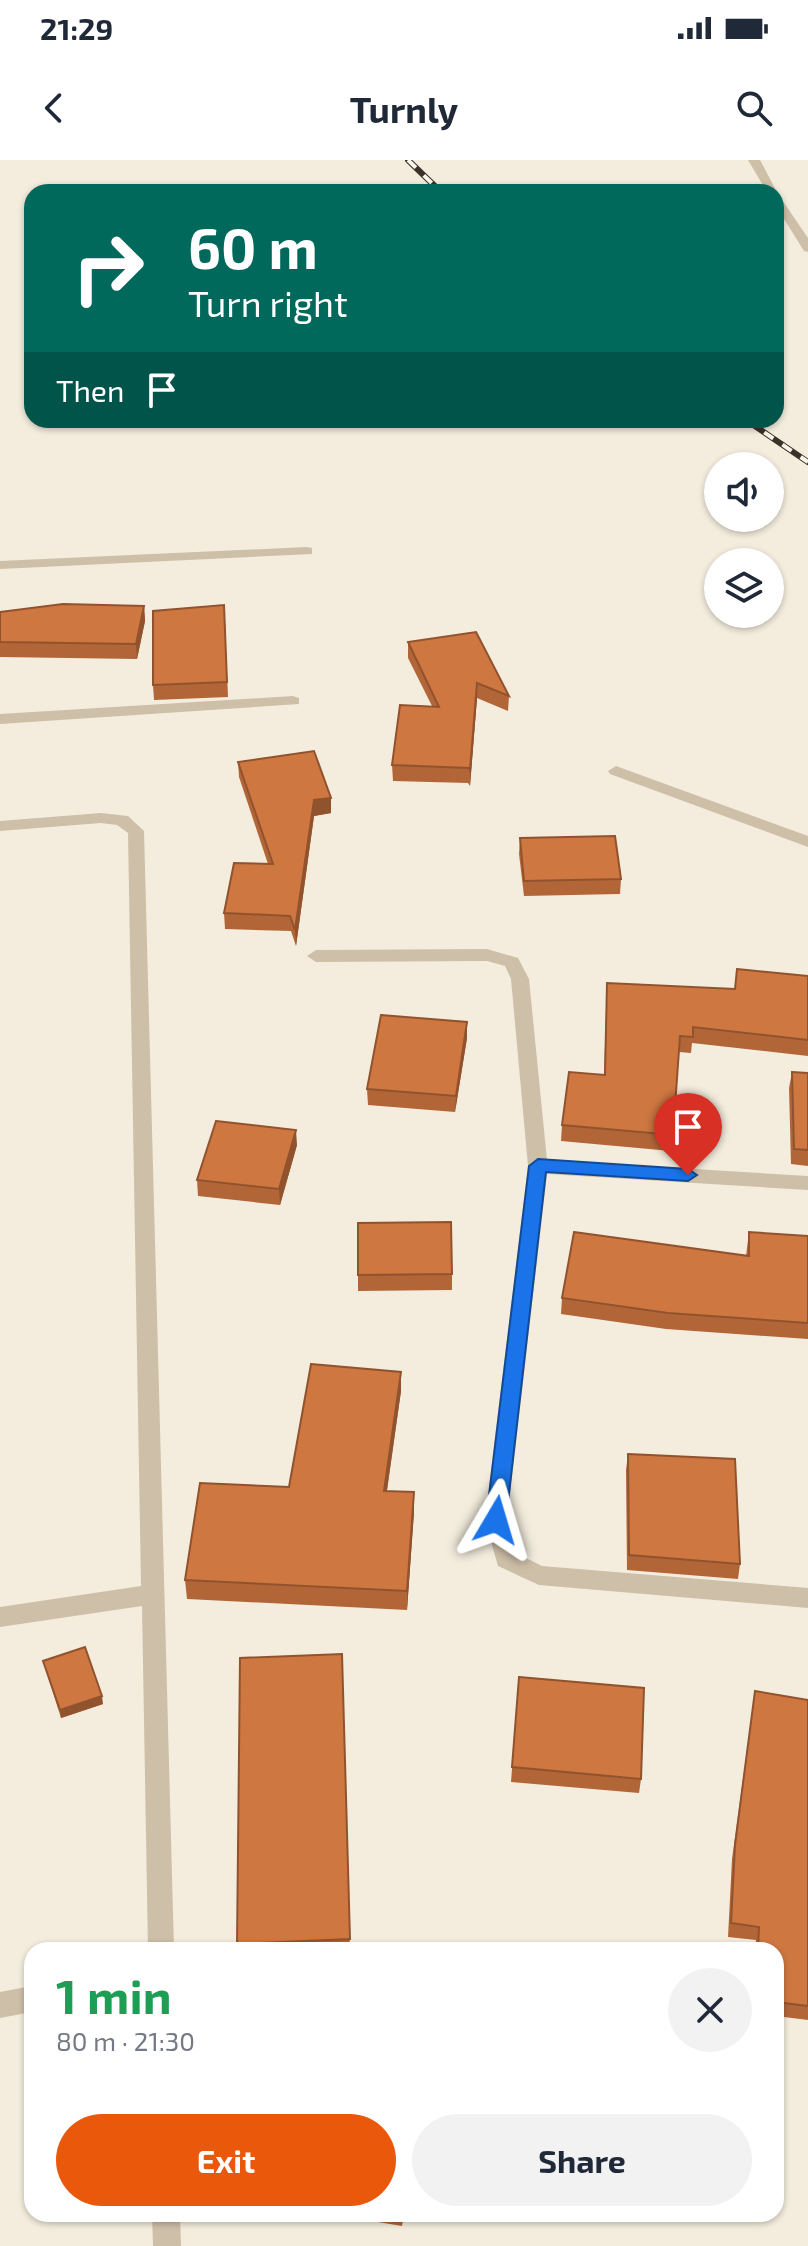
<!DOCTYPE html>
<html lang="en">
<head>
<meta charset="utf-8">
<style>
	:root { --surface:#fff; --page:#f2f2f3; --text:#1f2937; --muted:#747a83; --accent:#ea580c }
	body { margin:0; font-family:"Exo 2",sans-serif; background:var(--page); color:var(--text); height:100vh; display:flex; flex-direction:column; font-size:30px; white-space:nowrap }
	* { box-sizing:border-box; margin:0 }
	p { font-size:26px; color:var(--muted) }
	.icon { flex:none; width:44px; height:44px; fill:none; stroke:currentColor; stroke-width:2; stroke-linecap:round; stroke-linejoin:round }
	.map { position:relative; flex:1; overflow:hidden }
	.sheet { position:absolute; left:24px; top:1782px; width:760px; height:280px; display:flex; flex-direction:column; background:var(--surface); border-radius:24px; box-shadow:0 2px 6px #0004 }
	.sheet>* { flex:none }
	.banner { position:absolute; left:24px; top:24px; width:760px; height:244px; border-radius:24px; box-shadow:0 2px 6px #0004; background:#00695c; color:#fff; overflow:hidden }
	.controls { position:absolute; left:704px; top:292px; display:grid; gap:16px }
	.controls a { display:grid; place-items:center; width:80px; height:80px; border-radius:50%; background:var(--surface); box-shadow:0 2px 6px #0004; font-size:40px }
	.pin { position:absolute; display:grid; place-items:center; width:68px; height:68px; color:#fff; margin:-82px -34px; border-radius:50% 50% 50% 0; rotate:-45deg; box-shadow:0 0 8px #0007 }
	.pin .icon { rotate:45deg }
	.me { position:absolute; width:88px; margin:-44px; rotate:7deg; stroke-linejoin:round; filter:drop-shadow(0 0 6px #0008) }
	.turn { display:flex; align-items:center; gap:28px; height:168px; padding:0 32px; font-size:36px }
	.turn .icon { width:104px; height:104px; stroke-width:2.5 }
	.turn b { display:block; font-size:56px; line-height:68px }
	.then { display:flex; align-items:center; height:76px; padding:0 32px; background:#0003; gap:16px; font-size:30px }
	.round { display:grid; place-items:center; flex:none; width:84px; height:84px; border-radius:42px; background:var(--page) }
	.head { display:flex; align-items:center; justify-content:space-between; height:136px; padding:0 32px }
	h1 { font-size:48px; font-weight:700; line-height:60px; color:#1e9e55 }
	.action { display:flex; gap:16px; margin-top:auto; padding:16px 32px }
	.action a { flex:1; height:92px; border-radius:48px; background:var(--accent); color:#fff; font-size:32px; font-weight:700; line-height:92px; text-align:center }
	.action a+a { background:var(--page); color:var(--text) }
	.status { display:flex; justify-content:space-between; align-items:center; height:56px; padding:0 40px; background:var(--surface); direction:ltr }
	.status svg { height:22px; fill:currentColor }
	header { display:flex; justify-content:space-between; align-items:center; height:104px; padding:0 32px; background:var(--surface); font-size:36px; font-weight:700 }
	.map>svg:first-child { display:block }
</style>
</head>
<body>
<div class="status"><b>21:29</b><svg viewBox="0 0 49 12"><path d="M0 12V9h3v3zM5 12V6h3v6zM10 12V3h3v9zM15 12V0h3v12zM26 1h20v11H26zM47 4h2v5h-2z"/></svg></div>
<header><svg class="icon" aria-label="back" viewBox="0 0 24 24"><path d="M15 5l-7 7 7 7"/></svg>Turnly<svg class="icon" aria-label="search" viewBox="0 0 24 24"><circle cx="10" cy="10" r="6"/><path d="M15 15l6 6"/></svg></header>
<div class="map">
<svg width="808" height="2086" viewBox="0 0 808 2086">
	<rect width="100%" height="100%" fill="#f4edde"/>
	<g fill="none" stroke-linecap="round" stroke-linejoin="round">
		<g fill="#cebfa8" fill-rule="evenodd">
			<path d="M 748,0 L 760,0 L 778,34 L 808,78 L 808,92 L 804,91 L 776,46 L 776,32 L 767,32 Z"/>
			<path d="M 307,387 L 312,388 L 312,394 L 0,409 L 0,401 Z"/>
			<path d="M 293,536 L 299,538 L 299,544 L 0,564 L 0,554 Z"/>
			<path d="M 616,606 L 808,676 L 808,687 L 610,614 L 608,611 Z"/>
			<path d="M 101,653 L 128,656 L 144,671 L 174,1790 L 148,1790 L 142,1446 L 0,1467 L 0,1447 L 141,1426 L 128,673 L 117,665 L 101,663 L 0,671 L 0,661 Z"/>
			<path d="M 487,789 L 518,798 L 529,819 L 547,1000 L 808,1016 L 808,1030 L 547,1014 L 507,1360 L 516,1393 L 542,1406 L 808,1428 L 808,1448 L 539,1425 L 498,1406 L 485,1360 L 528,1006 L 511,819 L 505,806 L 487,801 L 316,802 L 307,796 L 316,790 Z"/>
			<path d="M 32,1826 L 32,1852 L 0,1858 L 0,1832 Z"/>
			<path d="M 152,2054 L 180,2054 L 181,2086 L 153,2086 Z"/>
		</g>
		<g stroke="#3a3129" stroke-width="6">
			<g id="rail">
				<path d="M 408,0 L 441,32"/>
				<path d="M 746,260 L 808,302"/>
			</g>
		</g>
		<use href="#rail" stroke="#fbf6eb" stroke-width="4" stroke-dasharray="11" stroke-linecap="butt"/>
	</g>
	<g fill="#b26638">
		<path d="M 144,446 L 145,461 L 137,499 L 0,497 L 0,452 Z"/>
		<path d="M 225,461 L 228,537 L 154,540 L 153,525 Z"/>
		<path d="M 408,482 L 509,536 L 508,551 L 477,538 L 470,626 L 468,623 L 393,621 L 392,605 L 432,546 L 408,498 Z"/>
		<path d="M 238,602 L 331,653 L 314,656 L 296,786 L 291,771 L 225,769 L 224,753 L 268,704 L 239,617 Z"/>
		<path d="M 520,678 L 621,719 L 620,734 L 524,736 L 519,694 Z"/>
		<path d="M 808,816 L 808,896 L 692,883 L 691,893 L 679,892 L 671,991 L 561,981 L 562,965 L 604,915 L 607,823 L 734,829 Z"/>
		<path d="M 467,862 L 467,878 L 455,952 L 368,945 L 367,929 Z"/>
		<path d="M 792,912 L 808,913 L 808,1006 L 791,1004 L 789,928 Z"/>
		<path d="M 297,985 L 280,1045 L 198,1036 L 197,1020 Z"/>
		<path d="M 358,1063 L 452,1114 L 452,1130 L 358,1131 Z"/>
		<path d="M 749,1072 L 808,1076 L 808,1179 L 666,1169 L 561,1154 L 562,1138 L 746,1096 Z"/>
		<path d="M 401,1231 L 387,1331 L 414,1352 L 407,1450 L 187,1439 L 185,1420 L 289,1327 Z"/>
		<path d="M 628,1294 L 740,1404 L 738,1419 L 627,1410 L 626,1310 Z"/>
		<path d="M 342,1494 L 350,1790 L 238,1790 L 237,1784 Z"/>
		<path d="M 43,1501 L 103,1544 L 61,1558 Z"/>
		<path d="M 519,1517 L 641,1619 L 639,1633 L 511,1622 Z"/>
		<path d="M 755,1531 L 808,1540 L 808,1860 L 776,1856 L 776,1790 L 755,1790 L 756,1780 L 728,1777 L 732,1699 Z"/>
		<path d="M 330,2054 L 404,2054 L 402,2066 Z"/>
	</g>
	<g fill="#91532e">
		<path d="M 144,446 L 145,461 L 137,499 L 136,484 Z"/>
		<path d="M 477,523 L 477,538 L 470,626 L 470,610 Z"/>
		<path d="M 331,638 L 331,653 L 314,656 L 296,786 L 295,770 L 314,640 Z"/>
		<path d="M 467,862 L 467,878 L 455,952 L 456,936 Z"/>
		<path d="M 296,970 L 297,985 L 280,1045 L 279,1029 Z"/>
		<path d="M 401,1212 L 401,1231 L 384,1350 L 384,1331 Z"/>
		<path d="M 414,1332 L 414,1352 L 407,1450 L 407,1431 Z"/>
		<path d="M 102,1536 L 103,1544 L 61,1558 L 60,1550 Z"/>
	</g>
	<g fill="#cf7741" stroke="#91532e" stroke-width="2">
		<path d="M 63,444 L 144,446 L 136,484 L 0,482 L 0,452 Z"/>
		<path d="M 224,445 L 227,522 L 153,525 L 153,451 Z"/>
		<path d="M 476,472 L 509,536 L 477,523 L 470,610 L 469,608 L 392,605 L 400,545 L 439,547 L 408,482 Z"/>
		<path d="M 314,591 L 331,638 L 314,640 L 295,770 L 290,756 L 224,753 L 234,703 L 273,704 L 238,602 Z"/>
		<path d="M 615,676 L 621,719 L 524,721 L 520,678 Z"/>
		<path d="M 737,809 L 808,816 L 808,880 L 693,867 L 693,877 L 680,876 L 673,975 L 562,965 L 569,912 L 605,915 L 607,823 L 735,829 Z"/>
		<path d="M 381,855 L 467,862 L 456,936 L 367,929 Z"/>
		<path d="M 792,912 L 808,913 L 808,990 L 794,989 Z"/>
		<path d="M 216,961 L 296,970 L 279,1029 L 197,1020 Z"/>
		<path d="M 451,1062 L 452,1114 L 358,1115 L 358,1063 Z"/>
		<path d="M 574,1072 L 749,1096 L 749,1072 L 808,1076 L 808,1163 L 668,1153 L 562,1138 Z"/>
		<path d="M 311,1204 L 401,1212 L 384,1331 L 414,1332 L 407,1431 L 185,1420 L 200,1323 L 289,1327 Z"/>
		<path d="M 628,1294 L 735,1299 L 740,1404 L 629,1395 Z"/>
		<path d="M 85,1487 L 102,1536 L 60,1550 L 43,1501 Z"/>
		<path d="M 342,1494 L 350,1779 L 237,1784 L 240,1498 Z"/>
		<path d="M 519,1517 L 644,1528 L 641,1619 L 512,1607 Z"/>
		<path d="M 755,1531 L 808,1540 L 808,1846 L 776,1842 L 776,1790 L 758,1790 L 759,1767 L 731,1763 L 735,1685 Z"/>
	</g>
	<path fill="#1a73e8" stroke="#114b97" stroke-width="2" d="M 538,999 L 688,1009 L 697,1015 L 688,1021 L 546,1012 L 506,1360 L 503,1366 L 496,1369 L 489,1366 L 486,1360 L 529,1006 Z"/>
</svg>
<div class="controls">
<a><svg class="icon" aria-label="sound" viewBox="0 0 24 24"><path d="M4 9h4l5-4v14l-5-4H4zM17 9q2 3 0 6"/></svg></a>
<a><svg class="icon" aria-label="layers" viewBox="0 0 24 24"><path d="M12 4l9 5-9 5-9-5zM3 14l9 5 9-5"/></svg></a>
</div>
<div class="pin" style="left:688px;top:1015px;background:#d93025"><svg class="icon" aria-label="arrive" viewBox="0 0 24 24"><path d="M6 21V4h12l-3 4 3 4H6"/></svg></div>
<svg class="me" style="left:496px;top:1360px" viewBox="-20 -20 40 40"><path d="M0-17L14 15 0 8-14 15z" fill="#1a73e8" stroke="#fff" stroke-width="4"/></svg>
<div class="banner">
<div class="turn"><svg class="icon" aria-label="right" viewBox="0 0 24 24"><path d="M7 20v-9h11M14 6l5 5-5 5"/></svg><div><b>60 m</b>Turn right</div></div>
<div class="then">Then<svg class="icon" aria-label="arrive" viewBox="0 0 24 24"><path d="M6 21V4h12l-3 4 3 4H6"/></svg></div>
</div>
<section class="sheet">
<div class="head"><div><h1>1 min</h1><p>80 m · 21:30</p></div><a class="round"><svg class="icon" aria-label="close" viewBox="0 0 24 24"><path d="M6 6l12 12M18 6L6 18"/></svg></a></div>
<div class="action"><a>Exit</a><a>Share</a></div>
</section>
</div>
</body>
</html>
